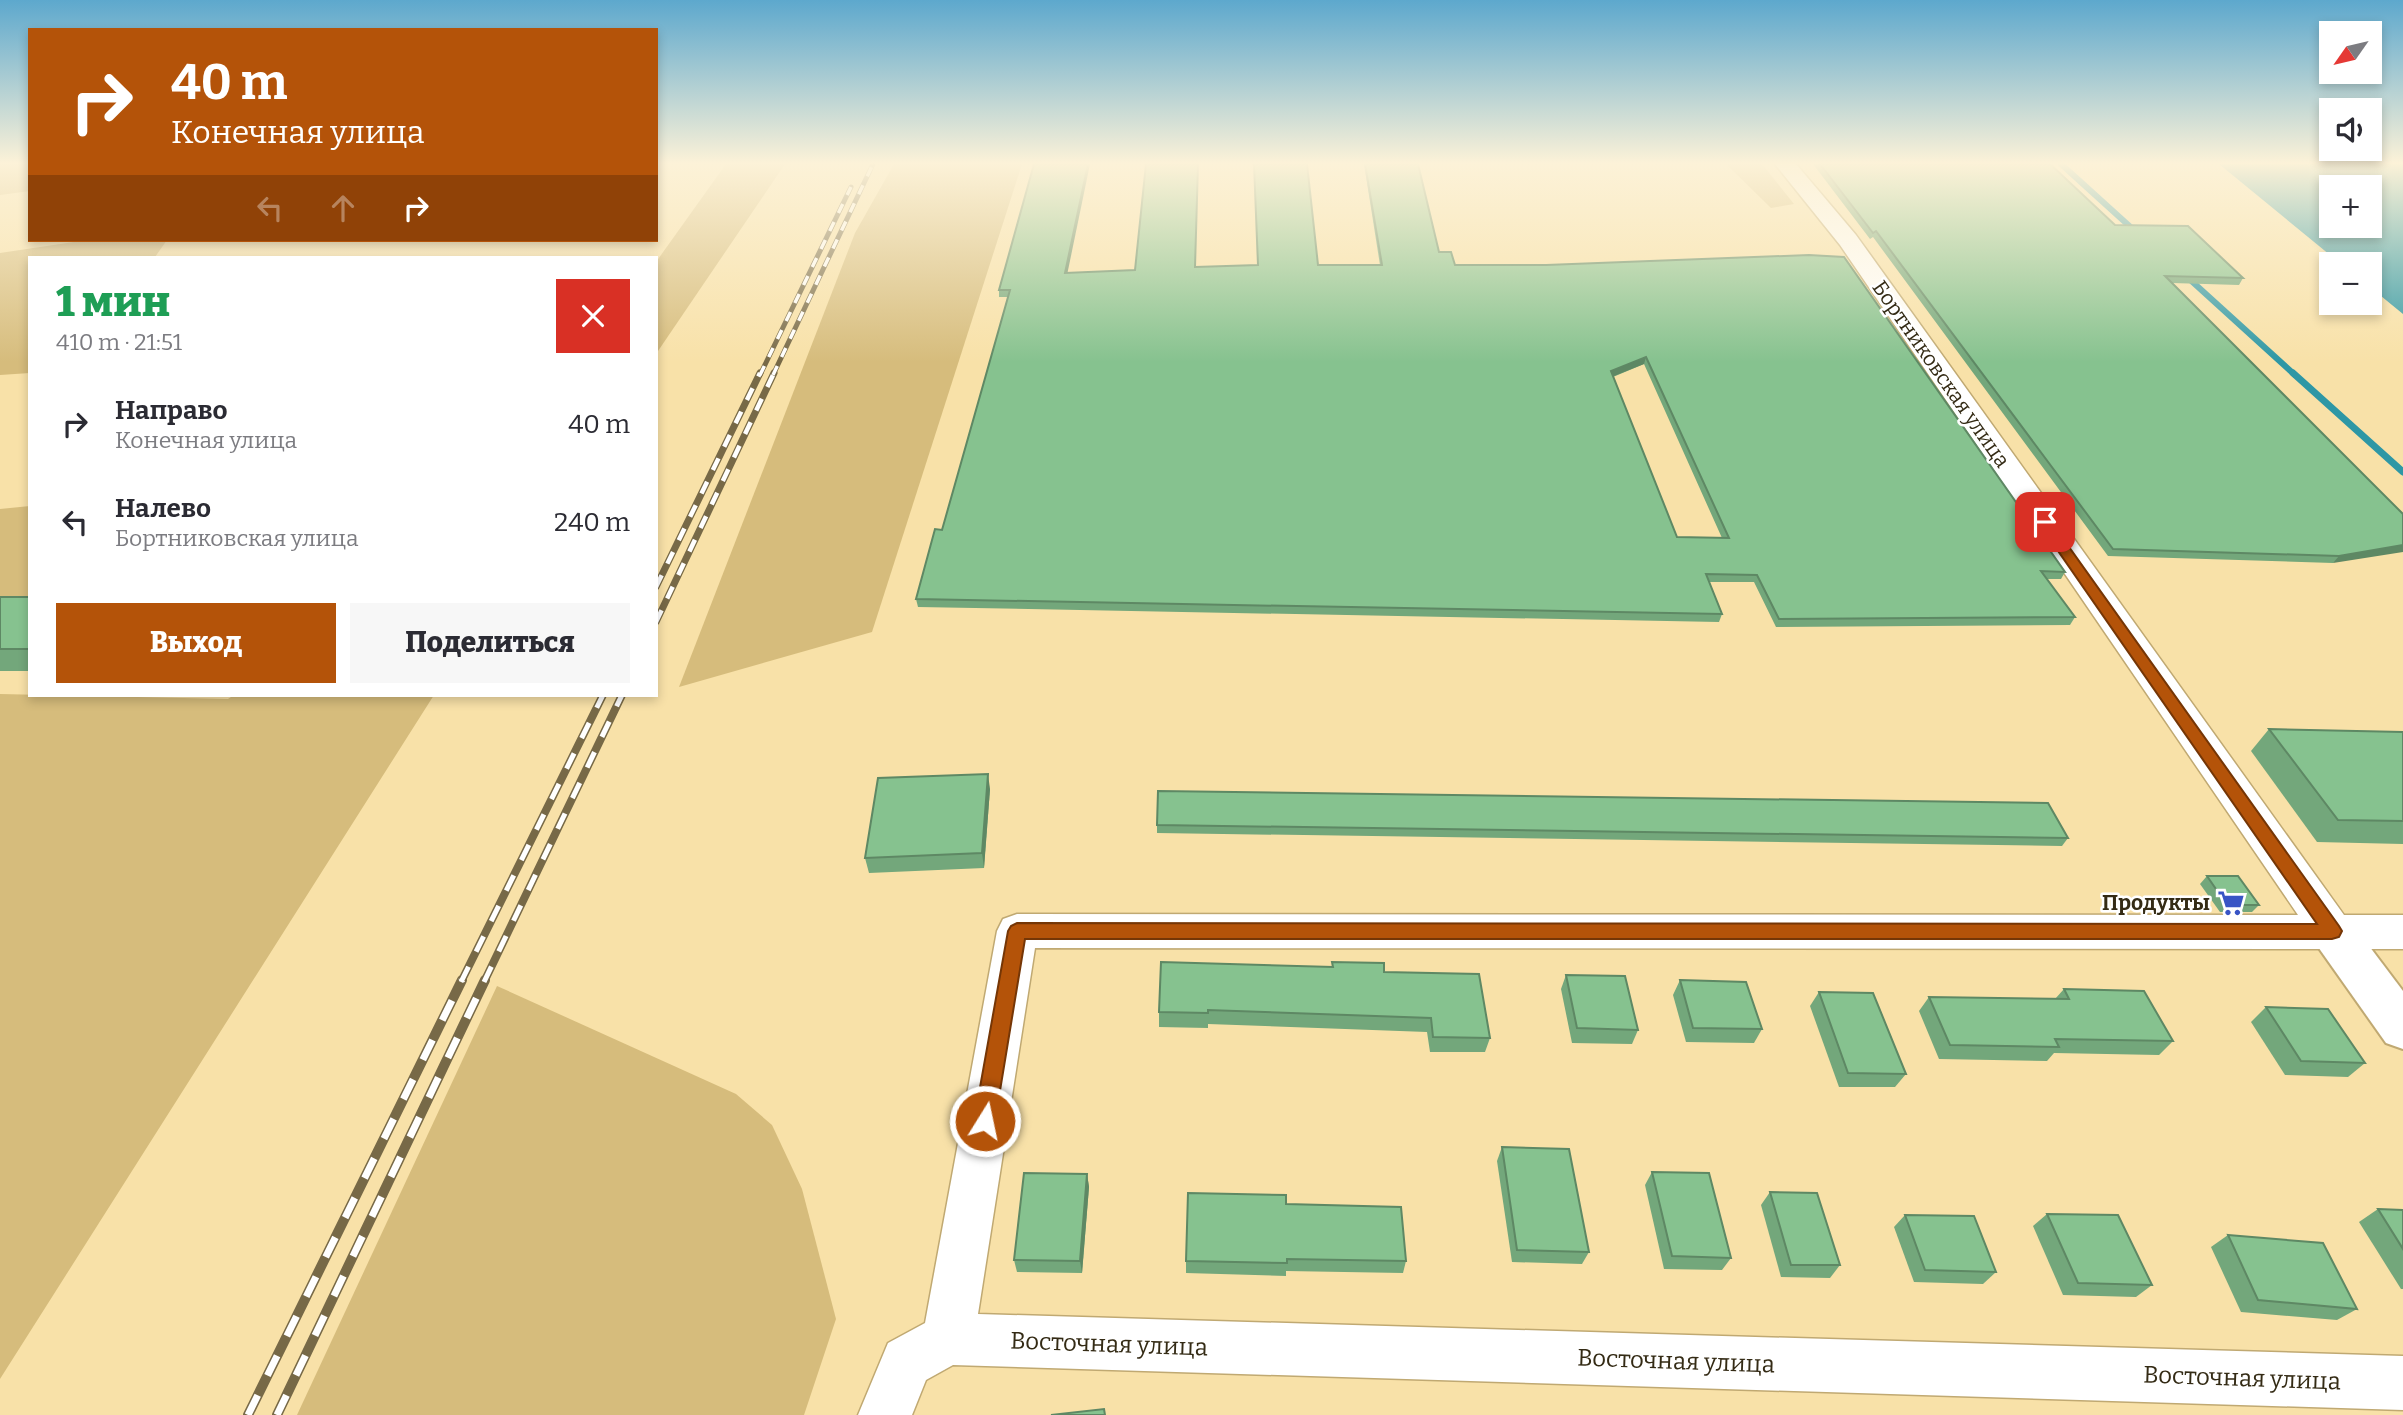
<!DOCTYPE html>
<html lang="ru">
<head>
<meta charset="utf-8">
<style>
	:root { --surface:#fff; --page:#f7f7f7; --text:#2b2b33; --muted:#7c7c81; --accent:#b45309 }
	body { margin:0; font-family:Bitter,serif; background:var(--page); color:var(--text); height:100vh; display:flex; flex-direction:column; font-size:26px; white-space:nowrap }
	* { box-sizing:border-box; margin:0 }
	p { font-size:23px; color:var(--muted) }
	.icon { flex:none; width:38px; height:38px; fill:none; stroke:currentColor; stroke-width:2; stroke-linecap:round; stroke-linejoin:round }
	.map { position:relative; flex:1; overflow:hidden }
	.sheet { position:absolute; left:28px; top:256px; width:630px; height:441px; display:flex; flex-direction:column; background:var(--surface); border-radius:0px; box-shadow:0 4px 10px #0003 }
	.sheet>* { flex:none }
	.hud { position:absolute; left:28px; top:28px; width:630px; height:214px; border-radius:0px; box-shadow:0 4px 10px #0003; background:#b45309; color:#fff; overflow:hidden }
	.needle { width:46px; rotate:236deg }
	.controls { position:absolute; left:2319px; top:21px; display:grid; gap:14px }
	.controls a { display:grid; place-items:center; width:63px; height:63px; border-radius:0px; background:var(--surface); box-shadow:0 4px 10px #0003; font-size:35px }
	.pin { position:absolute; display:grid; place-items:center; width:60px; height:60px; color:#fff; margin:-30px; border-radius:14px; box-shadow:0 4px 10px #0006 }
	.me { position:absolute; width:77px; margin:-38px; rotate:10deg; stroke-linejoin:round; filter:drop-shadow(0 0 5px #0008) }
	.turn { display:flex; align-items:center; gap:24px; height:147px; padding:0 28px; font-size:32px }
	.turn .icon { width:91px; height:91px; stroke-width:2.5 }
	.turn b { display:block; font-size:49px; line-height:60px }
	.lanes { display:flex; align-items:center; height:66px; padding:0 28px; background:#0003; justify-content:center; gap:35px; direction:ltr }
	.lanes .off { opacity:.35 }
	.round { display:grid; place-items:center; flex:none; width:74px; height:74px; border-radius:0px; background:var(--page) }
	.head { display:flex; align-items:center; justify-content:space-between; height:119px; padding:0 28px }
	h1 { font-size:42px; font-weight:800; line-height:52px; color:#1e9e55 }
	.action { display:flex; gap:14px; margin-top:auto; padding:14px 28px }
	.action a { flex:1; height:80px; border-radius:0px; background:var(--accent); color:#fff; font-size:28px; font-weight:800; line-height:80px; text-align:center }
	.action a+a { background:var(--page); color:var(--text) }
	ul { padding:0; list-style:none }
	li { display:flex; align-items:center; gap:21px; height:98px; padding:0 28px }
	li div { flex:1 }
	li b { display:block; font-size:26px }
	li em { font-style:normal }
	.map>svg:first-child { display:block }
</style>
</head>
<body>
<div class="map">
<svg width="2403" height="1415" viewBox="0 0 2403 1415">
	<rect width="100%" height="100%" fill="#f8e1a8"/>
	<g fill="#d6bc7c">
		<path d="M 0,164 L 30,164 L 30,191 L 0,195 Z"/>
		<path d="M 726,164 L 785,164 L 656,354 L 656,262 Z"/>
		<path d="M 894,164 L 1022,164 L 872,632 L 679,687 L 855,233 Z"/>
		<path d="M 1726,164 L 1762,164 L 1794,204 L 1771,208 Z"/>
		<path d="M 87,240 L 167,240 L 155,257 L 30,257 L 30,373 L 0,375 L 0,253 Z"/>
		<path d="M 30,506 L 30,598 L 0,599 L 0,509 Z"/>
		<path d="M 0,694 L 228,699 L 234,695 L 434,695 L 0,1379 Z"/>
		<path d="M 497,986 L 736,1094 L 772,1125 L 802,1189 L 836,1319 L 804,1415 L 297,1415 Z"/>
	</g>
	<path fill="#2e97a5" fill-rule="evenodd" d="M 2219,164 L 2403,164 L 2403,314 L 2370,287 L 2370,264 L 2341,264 ZM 2331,187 L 2370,187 L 2370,226 L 2331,226 Z"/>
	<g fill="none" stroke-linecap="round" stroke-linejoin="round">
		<g stroke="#2e97a5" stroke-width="6">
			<path d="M 2061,164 L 2136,232"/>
			<path d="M 2186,276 L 2295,375"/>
		</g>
		<path stroke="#2e97a5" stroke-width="7" d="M 2293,373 L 2403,472"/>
		<g stroke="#c0a972" stroke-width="3">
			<path id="minor" d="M 1775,164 L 1796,164 L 1856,235 L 2344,915 L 2403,915 L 2403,949 L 1035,948 L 978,1314 L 2403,1356 L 2403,1410 L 953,1365 L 926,1380 L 912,1415 L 858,1415 L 888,1343 L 925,1323 L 997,931 L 1003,919 L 1017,914 L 2298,915 L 1840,245 Z"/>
		</g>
		<g stroke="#c0a972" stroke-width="4">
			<path id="tertiary" d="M 2332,912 L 2348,918 L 2403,991 L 2403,1049 L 2386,1043 L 2316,944 L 2309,931 L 2316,918 Z"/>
		</g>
		<use href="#minor" fill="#fff" fill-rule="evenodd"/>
		<use href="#tertiary" fill="#fff" fill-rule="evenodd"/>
		<g stroke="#776947" stroke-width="5">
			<g id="rail-far3">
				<path d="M 760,375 L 851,187"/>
				<path d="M 773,375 L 873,164"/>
			</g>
		</g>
		<g stroke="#776947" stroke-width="7">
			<g id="rail-far2">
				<path d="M 656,587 L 760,373"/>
				<path d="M 656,622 L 774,373"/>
			</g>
		</g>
		<g stroke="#776947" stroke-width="8">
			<g id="rail-far1">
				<path d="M 461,982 L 603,695"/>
				<path d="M 484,982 L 622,695"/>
			</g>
		</g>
		<g stroke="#776947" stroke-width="10">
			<g id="rail">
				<path d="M 248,1415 L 462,980"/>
				<path d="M 277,1415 L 485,980"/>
			</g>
		</g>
		<use href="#rail-far3" stroke="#fff" stroke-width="3.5" stroke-dasharray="10" stroke-linecap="butt"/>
		<use href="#rail-far2" stroke="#fff" stroke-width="4.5" stroke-dasharray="13" stroke-linecap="butt"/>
		<use href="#rail-far1" stroke="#fff" stroke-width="5" stroke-dasharray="17" stroke-linecap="butt"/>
		<use href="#rail" stroke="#fff" stroke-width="7" stroke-dasharray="22" stroke-linecap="butt"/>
	</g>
	<g fill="#73a77b" fill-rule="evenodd">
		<path d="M 1364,164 L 1418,164 L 1439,252 L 1455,265 L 1546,265 L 2065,572 L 2061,579 L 2047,579 L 2075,617 L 2070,625 L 1776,627 L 1754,582 L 1709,582 L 1722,614 L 1719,622 L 918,607 L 916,599 L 942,530 L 1008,297 L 999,297 L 999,290 L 1067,273 L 1195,267 L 1380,265 ZM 1644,364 L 1722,538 L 1677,537 L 1613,377 Z"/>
		<path d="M 1813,164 L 2050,164 L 2115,225 L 2243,278 L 2239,285 L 2172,283 L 2403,514 L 2333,563 L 2108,556 L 1873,237 L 1870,239 Z"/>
		<rect x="0" y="597" width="30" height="74"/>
		<path d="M 2269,729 L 2403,732 L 2403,844 L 2317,842 L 2251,751 Z"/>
		<path d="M 990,789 L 984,868 L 869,873 L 865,858 Z"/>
		<path d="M 1157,825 L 2068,838 L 2062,846 L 1157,833 Z"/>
		<path d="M 2207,876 L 2259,905 L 2252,912 L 2220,912 L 2200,884 Z"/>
		<path d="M 1332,962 L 1384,972 L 1490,1038 L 1485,1052 L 1430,1052 L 1427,1032 L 1208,1024 L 1208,1028 L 1159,1027 L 1159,1012 L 1332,967 Z"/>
		<path d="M 1566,975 L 1638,1030 L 1632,1044 L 1572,1043 L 1561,989 Z"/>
		<path d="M 1680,980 L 1762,1029 L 1754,1043 L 1686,1042 L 1673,995 Z"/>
		<path d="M 2064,989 L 2173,1041 L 2159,1055 L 2054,1053 L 2047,1061 L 1939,1059 L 1919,1011 L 1929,997 L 2055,999 Z"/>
		<path d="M 1819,992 L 1906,1074 L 1895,1087 L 1839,1087 L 1810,1006 Z"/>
		<path d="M 2266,1007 L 2365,1063 L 2348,1077 L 2285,1075 L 2251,1022 Z"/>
		<path d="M 1502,1147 L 1589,1252 L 1582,1264 L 1512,1262 L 1497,1161 Z"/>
		<path d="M 1652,1172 L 1731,1258 L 1722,1270 L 1664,1269 L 1645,1185 Z"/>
		<path d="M 1087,1174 L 1089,1187 L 1082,1273 L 1017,1272 L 1014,1260 Z"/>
		<path d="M 1770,1192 L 1840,1265 L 1830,1278 L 1781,1277 L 1761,1205 Z"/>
		<path d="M 1286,1204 L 1406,1261 L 1403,1273 L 1286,1271 L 1286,1276 L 1186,1273 L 1186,1261 Z"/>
		<path d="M 2378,1209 L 2403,1210 L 2403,1289 L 2401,1289 L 2359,1222 Z"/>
		<path d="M 2047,1214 L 2152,1285 L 2136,1297 L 2063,1295 L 2033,1226 Z"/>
		<path d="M 1905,1215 L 1996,1272 L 1983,1284 L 1914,1282 L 1894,1227 Z"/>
		<path d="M 2228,1235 L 2357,1309 L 2337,1320 L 2241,1312 L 2211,1247 Z"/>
	</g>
	<g fill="#5e8864">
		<path d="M 1088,164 L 1090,164 L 1066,280 L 1065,273 Z"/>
		<path d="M 1646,357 L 1644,364 L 1609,378 L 1611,371 Z"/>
		<path d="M 2403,545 L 2403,552 L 2333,563 L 2339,556 Z"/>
		<path d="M 988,774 L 990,789 L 984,868 L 982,853 Z"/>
		<path d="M 1087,1174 L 1089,1187 L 1082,1273 L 1080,1261 Z"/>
	</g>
	<g fill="#86c28f" stroke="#5e8864" stroke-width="2" fill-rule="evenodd">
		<path d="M 1034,164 L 1088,164 L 1065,273 L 1135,270 L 1146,164 L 1198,164 L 1195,267 L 1258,265 L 1254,164 L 1307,164 L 1318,265 L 1382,265 L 1365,164 L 1418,164 L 1439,252 L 1451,252 L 1455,265 L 1546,265 L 1809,255 L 1844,257 L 2065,572 L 2041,571 L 2075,617 L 1779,619 L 1757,575 L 1706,574 L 1722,614 L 916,599 L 935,529 L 942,530 L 1010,290 L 999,290 ZM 1646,357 L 1729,538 L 1677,537 L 1611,371 Z"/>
		<path d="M 1820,164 L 2050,164 L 2115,225 L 2188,226 L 2243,278 L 2165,276 L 2403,514 L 2403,545 L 2339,556 L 2113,549 L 1876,231 L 1873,233 Z"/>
		<rect x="0" y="597" width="30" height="52"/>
		<path d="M 2269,729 L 2403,732 L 2403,821 L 2338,820 Z"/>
		<path d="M 988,774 L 982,853 L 865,858 L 878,778 Z"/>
		<path d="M 1158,791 L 2048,803 L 2068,838 L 1157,825 Z"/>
		<path d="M 2207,876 L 2238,876 L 2259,905 L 2227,905 Z"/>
		<path d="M 1161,962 L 1333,967 L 1332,962 L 1384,963 L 1384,972 L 1479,974 L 1490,1038 L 1433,1037 L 1431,1018 L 1208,1010 L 1208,1013 L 1159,1012 Z"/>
		<path d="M 1566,975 L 1625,976 L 1638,1030 L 1577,1028 Z"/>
		<path d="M 1680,980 L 1746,982 L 1762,1029 L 1693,1028 Z"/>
		<path d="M 2064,989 L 2144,991 L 2173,1041 L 2055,1039 L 2059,1047 L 1950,1045 L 1929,997 L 2069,999 Z"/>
		<path d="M 1819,992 L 1873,993 L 1906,1074 L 1848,1073 Z"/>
		<path d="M 2266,1007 L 2328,1009 L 2365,1063 L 2301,1061 Z"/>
		<path d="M 1502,1147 L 1569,1149 L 1589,1252 L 1517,1250 Z"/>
		<path d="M 1652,1172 L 1709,1173 L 1731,1258 L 1672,1256 Z"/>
		<path d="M 1024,1173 L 1087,1174 L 1080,1261 L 1014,1260 Z"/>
		<path d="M 1770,1192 L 1817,1193 L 1840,1265 L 1791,1265 Z"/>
		<path d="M 1188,1193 L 1286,1195 L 1286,1204 L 1401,1207 L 1406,1261 L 1287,1259 L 1287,1263 L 1186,1261 Z"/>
		<path d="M 2378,1209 L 2403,1210 L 2403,1249 Z"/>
		<path d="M 2047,1214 L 2118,1215 L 2152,1285 L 2078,1283 Z"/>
		<path d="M 1905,1215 L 1974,1216 L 1996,1272 L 1925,1270 Z"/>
		<path d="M 2228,1235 L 2323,1243 L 2357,1309 L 2258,1300 Z"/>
		<path d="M 1104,1409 L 1105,1415 L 1051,1415 Z"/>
	</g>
	<linearGradient id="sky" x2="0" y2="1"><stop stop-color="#5da8cd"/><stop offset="0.45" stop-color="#fcf2d8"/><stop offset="1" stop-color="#fcf2d8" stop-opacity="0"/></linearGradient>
	<rect width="2403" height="362" fill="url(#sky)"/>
	<path fill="#b45309" stroke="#753606" stroke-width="2" d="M 2045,518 L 2049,519 L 2339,926 L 2342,931 L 2339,937 L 2332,939 L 1025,939 L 995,1121 L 992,1128 L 985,1131 L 977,1128 L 974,1121 L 1008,931 L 1011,926 L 1017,923 L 2317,924 L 2038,522 Z"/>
	<defs>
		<g id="supermarket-bare" transform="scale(2.1)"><path d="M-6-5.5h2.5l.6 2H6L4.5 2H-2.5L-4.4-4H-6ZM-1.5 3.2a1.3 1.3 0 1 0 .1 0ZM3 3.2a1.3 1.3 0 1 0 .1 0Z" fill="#3854c5" stroke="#fff" stroke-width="2.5" paint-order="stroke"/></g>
	</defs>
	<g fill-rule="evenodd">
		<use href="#supermarket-bare" x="2231" y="903"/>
	</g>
	<g text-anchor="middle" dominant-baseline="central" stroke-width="5" stroke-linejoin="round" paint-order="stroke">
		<g font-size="21" fill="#342b15" stroke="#fff">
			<text transform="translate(1941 374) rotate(55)">Бортниковская улица</text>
		</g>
		<g font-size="21" font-weight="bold" fill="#342b15" stroke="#fff" text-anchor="end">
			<text x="2210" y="903">Продукты</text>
		</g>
		<g font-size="24" fill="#342b15" stroke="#fff">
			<text transform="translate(1109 1344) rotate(2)">Восточная улица</text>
			<text transform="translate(1676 1361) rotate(2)">Восточная улица</text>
			<text transform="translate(2242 1378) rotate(2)">Восточная улица</text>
		</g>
	</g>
</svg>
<div class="controls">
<a><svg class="needle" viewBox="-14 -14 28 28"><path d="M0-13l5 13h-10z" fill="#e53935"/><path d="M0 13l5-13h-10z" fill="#7c7c81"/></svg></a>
<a><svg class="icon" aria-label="sound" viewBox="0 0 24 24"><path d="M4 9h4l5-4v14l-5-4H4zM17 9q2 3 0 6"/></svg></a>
<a>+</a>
<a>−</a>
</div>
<div class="pin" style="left:2045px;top:522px;background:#d93025"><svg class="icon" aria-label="arrive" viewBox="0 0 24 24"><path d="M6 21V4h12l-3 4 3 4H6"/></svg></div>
<svg class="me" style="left:985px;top:1121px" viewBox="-20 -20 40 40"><circle r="17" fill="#b45309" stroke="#fff" stroke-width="3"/><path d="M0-11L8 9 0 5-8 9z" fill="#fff"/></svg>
<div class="hud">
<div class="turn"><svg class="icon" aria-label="right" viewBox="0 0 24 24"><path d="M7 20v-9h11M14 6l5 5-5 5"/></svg><div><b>40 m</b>Конечная улица</div></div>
<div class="lanes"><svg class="icon off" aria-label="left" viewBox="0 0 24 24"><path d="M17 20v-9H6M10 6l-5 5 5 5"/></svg><svg class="icon off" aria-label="ahead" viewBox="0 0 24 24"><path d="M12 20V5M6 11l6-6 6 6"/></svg><svg class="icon" aria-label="right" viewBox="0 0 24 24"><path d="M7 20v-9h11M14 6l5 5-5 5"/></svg></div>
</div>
<section class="sheet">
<div class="head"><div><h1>1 мин</h1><p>410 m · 21:51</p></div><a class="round" style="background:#d93025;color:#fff"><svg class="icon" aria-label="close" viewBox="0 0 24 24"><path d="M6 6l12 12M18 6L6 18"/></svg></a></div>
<ul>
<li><svg class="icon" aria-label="right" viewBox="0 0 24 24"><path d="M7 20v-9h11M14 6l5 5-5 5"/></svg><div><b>Направо</b><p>Конечная улица</p></div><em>40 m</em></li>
<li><svg class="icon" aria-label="left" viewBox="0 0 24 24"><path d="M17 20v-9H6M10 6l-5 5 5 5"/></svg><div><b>Налево</b><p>Бортниковская улица</p></div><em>240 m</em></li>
</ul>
<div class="action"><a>Выход</a><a>Поделиться</a></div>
</section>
</div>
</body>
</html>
